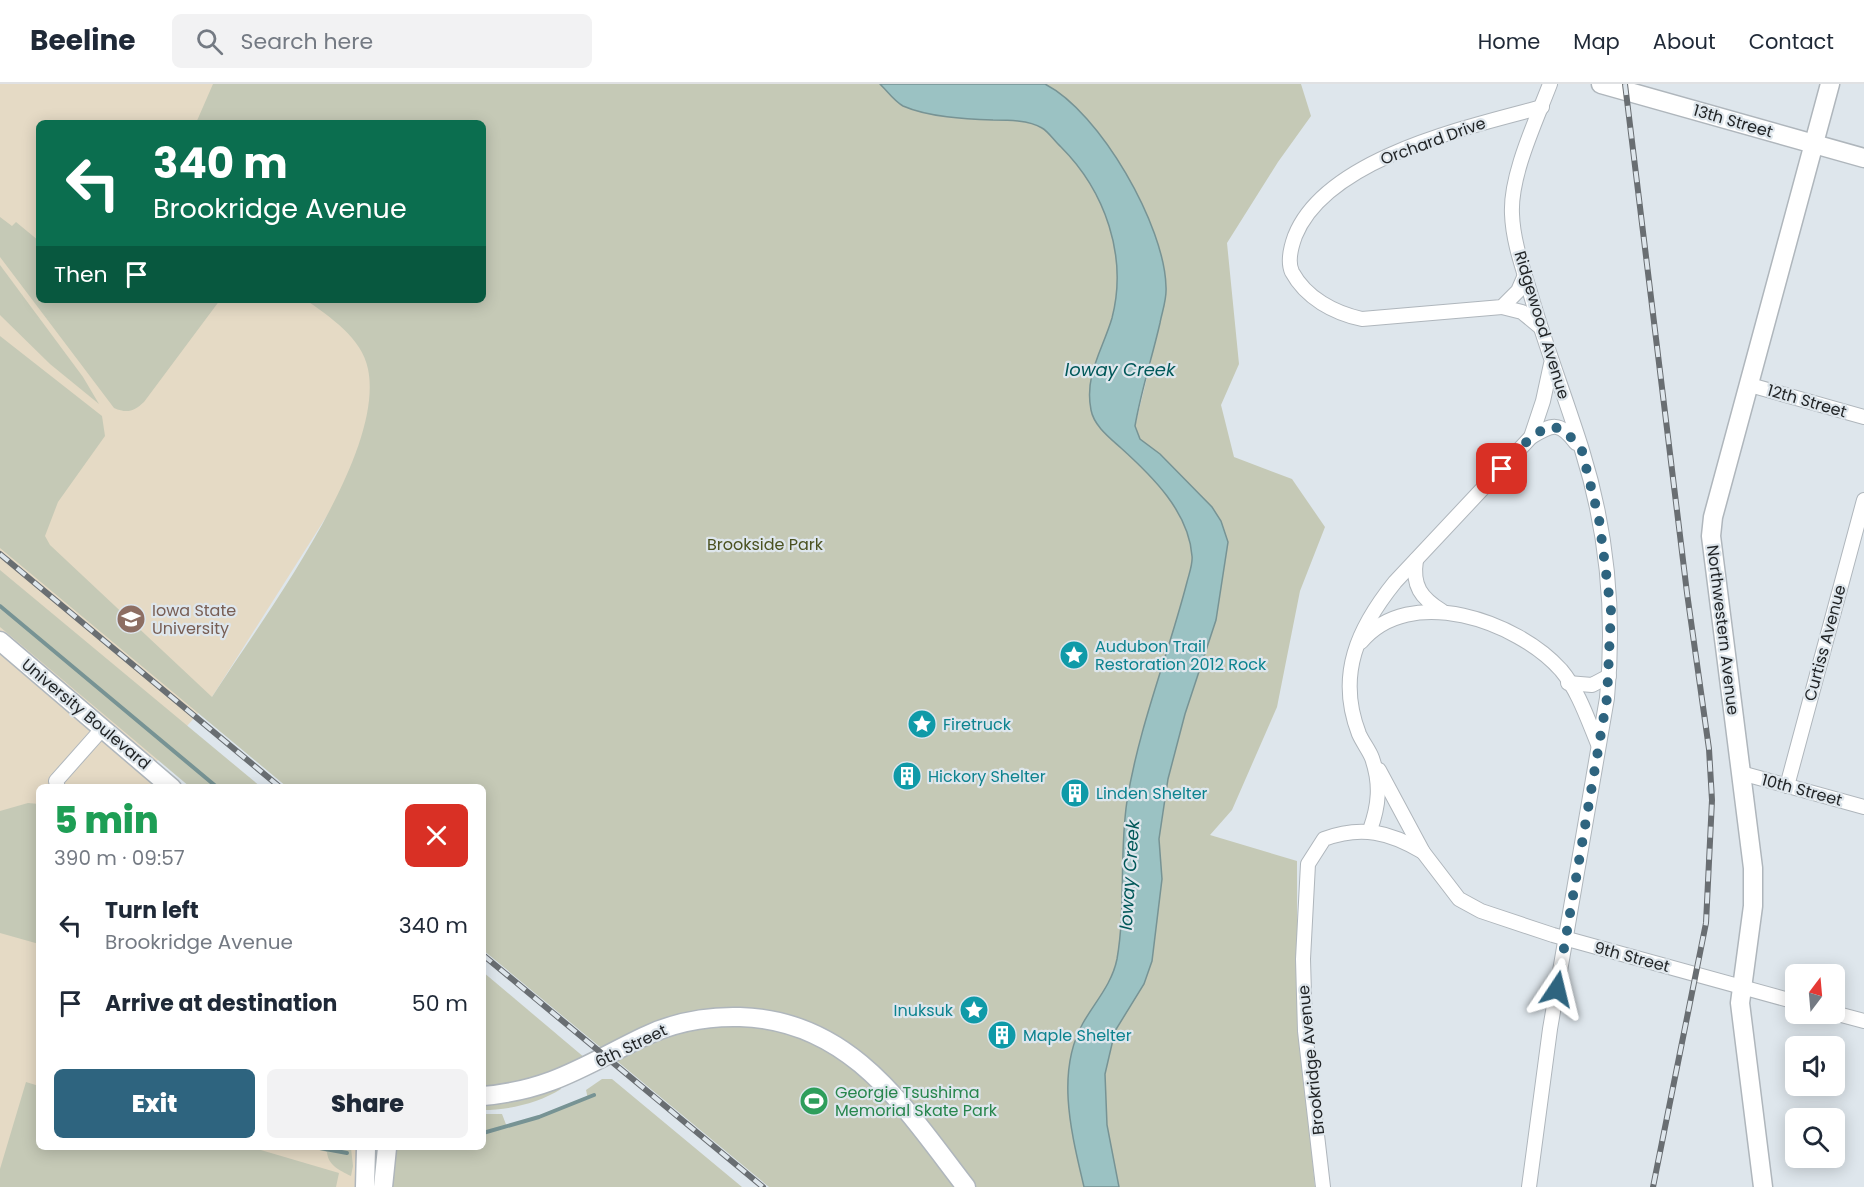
<!DOCTYPE html>
<html lang="en">
<head>
<meta charset="utf-8">
<style>
	:root { --surface:#fff; --page:#f2f2f3; --text:#1f2937; --muted:#747a83; --line:#e0e1e3; --accent:#2e647f }
	body { margin:0; font-family:Poppins,sans-serif; background:var(--page); color:var(--text); height:100vh; display:flex; flex-direction:column; font-size:22px; white-space:nowrap }
	* { box-sizing:border-box; margin:0 }
	p { font-size:20px; color:var(--muted) }
	.icon { flex:none; width:33px; height:33px; fill:none; stroke:currentColor; stroke-width:2; stroke-linecap:round; stroke-linejoin:round }
	.map { position:relative; flex:1; overflow:hidden }
	.panel { position:absolute; left:36px; top:700px; width:450px; height:366px; display:flex; flex-direction:column; background:var(--surface); border-radius:9px; box-shadow:0 3px 15px #0003 }
	.panel>* { flex:none }
	.top-card { position:absolute; left:36px; top:36px; width:450px; height:183px; border-radius:9px; box-shadow:0 3px 15px #0003; background:#0b6e4f; color:#fff; overflow:hidden }
	.needle { width:39px; rotate:16deg }
	.controls { position:absolute; left:1785px; top:880px; display:grid; gap:12px }
	.controls a { display:grid; place-items:center; width:60px; height:60px; border-radius:9px; background:var(--surface); box-shadow:0 3px 15px #0003; font-size:30px }
	.pin { position:absolute; display:grid; place-items:center; width:51px; height:51px; color:#fff; margin:-26px; border-radius:12px; box-shadow:0 3px 9px #0006 }
	.me { position:absolute; width:66px; margin:-33px; rotate:10deg; stroke-linejoin:round; filter:drop-shadow(0 0 4px #0008) }
	.turn { display:flex; align-items:center; gap:21px; height:126px; padding:0 18px; font-size:27px }
	.turn .icon { width:78px; height:78px; stroke-width:2.5 }
	.turn b { display:block; font-size:42px; line-height:51px }
	.then { display:flex; align-items:center; height:57px; padding:0 18px; background:#0003; gap:12px; font-size:22px }
	.round { display:grid; place-items:center; flex:none; width:63px; height:63px; border-radius:9px; background:var(--page) }
	.headline { display:flex; align-items:center; justify-content:space-between; height:102px; padding:0 18px }
	h1 { font-size:36px; font-weight:800; line-height:45px; color:#1e9e55 }
	.cta { display:flex; gap:12px; margin-top:auto; padding:12px 18px }
	.cta a { flex:1; height:69px; border-radius:9px; background:var(--accent); color:#fff; font-size:24px; font-weight:800; line-height:69px; text-align:center }
	.cta a+a { background:var(--page); color:var(--text) }
	ul { padding:0; list-style:none }
	li { display:flex; align-items:center; gap:18px; height:78px; padding:0 18px }
	li div { flex:1 }
	li b { display:block; font-size:22px }
	li em { font-style:normal }
	header { display:flex; align-items:center; gap:36px; box-sizing:border-box; height:84px; padding:0 30px; background:var(--surface); border-bottom:2px solid var(--line) }
	header strong { font-size:28px }
	nav { display:flex; gap:33px; margin-inline-start:auto; font-size:21px }
	.search { width:420px; height:54px; background:var(--page); display:flex; align-items:center; gap:15px; box-sizing:border-box; padding:0 21px; border-radius:9px; color:var(--muted); font-size:22px }
	.map>svg:first-child { display:block }
</style>
</head>
<body>
<header>
<strong>Beeline</strong>
<div class="search"><svg class="icon" aria-label="search" viewBox="0 0 24 24"><circle cx="10" cy="10" r="6"/><path d="M15 15l6 6"/></svg>Search here</div>
<nav><a>Home</a><a>Map</a><a>About</a><a>Contact</a></nav>
</header>
<div class="map">
<svg width="1864" height="1103" viewBox="0 0 1864 1103">
	<rect width="100%" height="100%" fill="#dee6ec"/>
	<path fill="#e5dac5" d="M 0,0 L 467,0 L 446,39 L 39,39 L 39,216 L 406,216 L 393,279 L 342,408 L 212,613 L 151,684 L 172,703 L 39,704 L 39,1064 L 366,1064 L 363,1103 L 0,1103 Z"/>
	<g fill="#c5c9b6" fill-rule="evenodd">
		<path d="M 213,0 L 1301,0 L 1311,32 L 1278,78 L 1227,159 L 1239,280 L 1221,321 L 1234,373 L 1292,395 L 1325,443 L 1300,507 L 1277,623 L 1232,726 L 1210,751 L 1297,777 L 1297,909 L 1315,1103 L 769,1103 L 483,866 L 483,704 L 287,703 L 0,464 L 0,252 L 102,332 L 105,352 L 58,418 L 45,452 L 50,461 L 212,613 C 259,539 386,373 368,285 C 362,254 330,233 306,216 L 483,216 L 483,39 L 196,39 ZM 1149,141 L 1164,181 L 1151,277 L 1135,342 L 1140,355 L 1200,410 L 1228,458 L 1216,536 L 1185,630 L 1168,695 L 1162,737 L 1172,619 L 1212,448 L 1113,333 Z"/>
		<path d="M 0,133 L 12,142 L 16,138 L 39,157 L 39,216 L 220,216 L 144,318 C 134,327 128,330 114,324 L 0,173 Z"/>
		<path d="M 0,181 L 83,293 L 99,320 L 50,280 L 0,231 Z"/>
		<path d="M 0,486 L 261,703 L 190,703 L 0,543 Z"/>
		<path d="M 28,719 L 39,720 L 39,860 L 0,849 L 0,727 Z"/>
		<path d="M 483,888 L 585,974 L 524,998 L 483,1002 Z"/>
		<path d="M 602,995 L 612,995 L 742,1103 L 389,1103 L 393,1064 L 483,1064 L 483,1030 L 502,1030 L 507,1043 L 588,1015 L 586,1006 Z"/>
		<path d="M 26,998 L 39,1002 L 39,1064 L 254,1064 L 339,1089 L 336,1103 L 0,1103 L 0,1085 Z"/>
		<path d="M 560,1003 L 561,1005 C 539,1019 509,1026 483,1026 L 483,1022 L 523,1016 Z"/>
		<path d="M 312,1064 L 351,1064 L 353,1082 L 351,1092 C 339,1086 328,1081 327,1068 Z"/>
	</g>
	<path fill="#9bc2c3" stroke="#779394" stroke-width="1.5" d="M 880,0 L 1045,0 C 1100,28 1165,142 1166,203 C 1167,215 1162,228 1160,239 C 1152,274 1141,307 1135,342 L 1140,355 L 1160,370 L 1212,423 L 1221,437 L 1228,458 L 1216,536 L 1185,630 L 1168,695 L 1159,755 L 1162,795 L 1152,877 L 1144,900 L 1115,947 L 1105,990 L 1107,1041 L 1119,1103 L 1084,1103 C 1072,1051 1055,989 1083,939 C 1095,918 1112,900 1117,875 C 1126,824 1119,769 1127,717 C 1139,642 1168,572 1187,498 C 1189,490 1193,480 1192,472 C 1189,428 1152,392 1121,364 C 1110,354 1094,342 1091,326 C 1084,291 1103,265 1112,234 C 1128,172 1105,107 1061,63 C 1055,58 1049,48 1042,44 C 1029,36 1007,36 993,36 C 965,35 928,33 903,22 C 895,18 887,7 880,0 Z"/>
	<g fill="none" stroke-linecap="round" stroke-linejoin="round">
		<g stroke="#779394" stroke-width="4">
			<path d="M 0,522 L 218,704"/>
			<path d="M 483,1049 L 539,1033 L 594,1011"/>
			<path d="M 320,1064 L 347,1069"/>
		</g>
		<g stroke="#afb6bc" stroke-width="16">
			<g id="street">
				<path d="M 1525,191 L 1518,207 L 1502,223 L 1362,235 C 1334,229 1306,214 1292,188 C 1287,177 1291,163 1295,152 C 1326,74 1468,43 1542,23"/>
				<path d="M 1502,223 L 1522,228 L 1539,242"/>
				<path d="M 1750,301 L 1864,333"/>
				<path d="M 1531,353 C 1553,340 1559,337 1576,359"/>
				<path d="M 1416,476 C 1412,502 1421,514 1442,527"/>
				<path d="M 1361,558 C 1410,499 1517,537 1561,586 C 1578,606 1588,636 1598,660"/>
				<path d="M 1568,599 L 1592,601 L 1609,592"/>
				<path d="M 1379,686 L 1423,768 L 1459,815 L 1481,827 L 1553,851 L 1796,918"/>
				<path d="M 1741,689 L 1864,723"/>
				<path d="M 1787,702 L 1864,416"/>
				<path d="M 58,704 L 56,697 L 103,644"/>
				<path d="M 1370,746 C 1379,721 1381,700 1372,674 C 1369,666 1363,659 1359,650 C 1336,591 1358,544 1395,498 L 1531,353 L 1543,317 L 1551,280"/>
				<path d="M 1834,929 L 1864,937"/>
				<path d="M 1323,1103 L 1305,947 L 1303,875 L 1308,780 L 1324,755 C 1361,741 1390,748 1423,768"/>
				<path d="M 1529,1103 L 1550,945 L 1607,614 C 1615,530 1607,446 1582,366 C 1566,315 1547,266 1532,215 C 1524,187 1513,159 1512,130 C 1510,91 1536,37 1550,0"/>
			</g>
		</g>
		<g stroke="#afb6bc" stroke-width="21">
			<g id="secondary">
				<path d="M 1601,0 L 1864,74"/>
				<path d="M 0,557 L 172,704"/>
				<path d="M 483,1012 C 551,1006 585,981 643,953 C 674,938 706,932 740,933 C 851,936 905,1024 966,1103"/>
				<path d="M 365,1103 L 366,1064"/>
				<path d="M 383,1103 L 387,1064"/>
				<path d="M 1763,1103 L 1740,919 L 1753,822 L 1753,784 L 1711,452 L 1713,433 L 1830,0"/>
			</g>
		</g>
		<use href="#street" stroke="#fff" stroke-width="14"/>
		<use href="#secondary" stroke="#fff" stroke-width="18"/>
		<g stroke="#696e72" stroke-width="6">
			<g id="rail">
				<path d="M 1625,0 L 1687,509 L 1709,665 L 1712,716 L 1706,839 L 1653,1103"/>
				<path d="M 0,470 L 281,704"/>
				<path d="M 483,871 L 763,1103"/>
			</g>
		</g>
		<use href="#rail" stroke="#dee6ec" stroke-width="4" stroke-dasharray="11" stroke-linecap="butt"/>
	</g>
	<g fill="none" stroke-linecap="round" stroke-linejoin="round">
		<path stroke="#2e647f" stroke-width="10" stroke-dasharray="0 18" d="M 1502,385 L 1531,353 L 1549,342 L 1565,346 L 1582,367 L 1599,435 L 1611,527 L 1607,614 L 1557,905"/>
	</g>
	<defs>
		<g id="university-disc" transform="scale(1.5)"><circle r="9.5" fill="#8d6e63" stroke="#dee6ec"/><path d="M0-5L7-2L0 1L-7-2ZM-4 1L0 2.5L4 1V4Q0 6-4 4Z" fill="#fff"/></g>
		<g id="sight-disc" transform="scale(1.5)"><circle r="9.5" fill="#0f9aa8" stroke="#dee6ec"/><path d="M0-6L1.8-2.2L6-1.7L2.9 1.2L3.7 5.4L0 3.3L-3.7 5.4L-2.9 1.2L-6-1.7L-1.8-2.2Z" fill="#fff"/></g>
		<g id="building-disc" transform="scale(1.5)"><circle r="9.5" fill="#0f9aa8" stroke="#dee6ec"/><path d="M-4-6H4V6H1V3H-1V6H-4ZM-2.5-4.3h1.7v1.8h-1.7ZM.8-4.3h1.7v1.8H.8ZM-2.5-1h1.7V.8h-1.7ZM.8-1h1.7V.8H.8Z" fill="#fff"/></g>
		<g id="stadium-disc" transform="scale(1.5)"><circle r="9.5" fill="#2e9e5b" stroke="#dee6ec"/><path d="M0-5a6.5 5 0 1 0 0 10a6.5 5 0 1 0 0-10ZM-3.5-1.8h7v3.6h-7Z" fill="#fff"/></g>
	</defs>
	<g fill-rule="evenodd">
		<use href="#university-disc" x="131" y="535"/>
		<use href="#sight-disc" x="1074" y="571"/>
		<use href="#sight-disc" x="922" y="640"/>
		<use href="#building-disc" x="907" y="692"/>
		<use href="#building-disc" x="1075" y="709"/>
		<use href="#sight-disc" x="974" y="926"/>
		<use href="#building-disc" x="1002" y="951"/>
		<use href="#stadium-disc" x="814" y="1017"/>
	</g>
	<g text-anchor="middle" dominant-baseline="central" stroke-width="4.5" stroke-linejoin="round" paint-order="stroke">
		<g font-size="16" fill="#222527" stroke="#dee6ec">
			<text transform="translate(1733 37) rotate(16)">13th Street</text>
			<text transform="translate(1433 57) rotate(-20)">Orchard Drive</text>
			<text transform="translate(1542 241) rotate(73)">Ridgewood Avenue</text>
			<text transform="translate(1807 317) rotate(16)">12th Street</text>
			<text transform="translate(1723 546) rotate(83)">Northwestern Avenue</text>
			<text transform="translate(1825 559) rotate(-75)">Curtiss Avenue</text>
			<text transform="translate(86 630) rotate(40)">University Boulevard</text>
			<text transform="translate(1802 706) rotate(15)">10th Street</text>
			<text transform="translate(1632 873) rotate(15)">9th Street</text>
			<text transform="translate(631 962) rotate(-26)">6th Street</text>
			<text transform="translate(1311 976) rotate(-96)">Brookridge Avenue</text>
		</g>
		<g font-size="16" fill="#4a5120" stroke="#dee6ec">
			<text x="765" y="460">Brookside Park</text>
		</g>
		<g font-size="16" fill="#785e54" stroke="#dee6ec" text-anchor="start">
			<text x="152" y="526">Iowa State<tspan x="152" dy="18">University</tspan></text>
		</g>
		<g font-size="16" fill="#0d838f" stroke="#dee6ec" text-anchor="start">
			<text x="1095" y="562">Audubon Trail<tspan x="1095" dy="18">Restoration 2012 Rock</tspan></text>
			<text x="943" y="640">Firetruck</text>
			<text x="928" y="692">Hickory Shelter</text>
			<text x="1096" y="709">Linden Shelter</text>
			<text x="953" y="926" text-anchor="end">Inuksuk</text>
			<text x="1023" y="951">Maple Shelter</text>
		</g>
		<g font-size="16" fill="#27864d" stroke="#dee6ec" text-anchor="start">
			<text x="835" y="1008">Georgie Tsushima<tspan x="835" dy="18">Memorial Skate Park</tspan></text>
		</g>
		<g font-size="18" font-style="italic" fill="#005859" stroke="#dee6ec">
			<text x="1120" y="285">Ioway Creek</text>
			<text transform="translate(1129 791) rotate(-86)">Ioway Creek</text>
		</g>
	</g>
</svg>
<div class="controls">
<a><svg class="needle" viewBox="-14 -14 28 28"><path d="M0-13l5 13h-10z" fill="#e53935"/><path d="M0 13l5-13h-10z" fill="#747a83"/></svg></a>
<a><svg class="icon" aria-label="sound" viewBox="0 0 24 24"><path d="M4 9h4l5-4v14l-5-4H4zM17 9q2 3 0 6"/></svg></a>
<a><svg class="icon" aria-label="search" viewBox="0 0 24 24"><circle cx="10" cy="10" r="6"/><path d="M15 15l6 6"/></svg></a>
</div>
<div class="pin" style="left:1502px;top:385px;background:#d93025"><svg class="icon" aria-label="arrive" viewBox="0 0 24 24"><path d="M6 21V4h12l-3 4 3 4H6"/></svg></div>
<svg class="me" style="left:1557px;top:905px" viewBox="-20 -20 40 40"><path d="M0-17L14 15 0 8-14 15z" fill="#2e647f" stroke="#fff" stroke-width="4"/></svg>
<div class="top-card">
<div class="turn"><svg class="icon" aria-label="left" viewBox="0 0 24 24"><path d="M17 20v-9H6M10 6l-5 5 5 5"/></svg><div><b>340 m</b>Brookridge Avenue</div></div>
<div class="then">Then<svg class="icon" aria-label="arrive" viewBox="0 0 24 24"><path d="M6 21V4h12l-3 4 3 4H6"/></svg></div>
</div>
<section class="panel">
<div class="headline"><div><h1>5 min</h1><p>390 m · 09:57</p></div><a class="round" style="background:#d93025;color:#fff"><svg class="icon" aria-label="close" viewBox="0 0 24 24"><path d="M6 6l12 12M18 6L6 18"/></svg></a></div>
<ul>
<li><svg class="icon" aria-label="left" viewBox="0 0 24 24"><path d="M17 20v-9H6M10 6l-5 5 5 5"/></svg><div><b>Turn left</b><p>Brookridge Avenue</p></div><em>340 m</em></li>
<li><svg class="icon" aria-label="arrive" viewBox="0 0 24 24"><path d="M6 21V4h12l-3 4 3 4H6"/></svg><div><b>Arrive at destination</b></div><em>50 m</em></li>
</ul>
<div class="cta"><a>Exit</a><a>Share</a></div>
</section>
</div>
</body>
</html>
